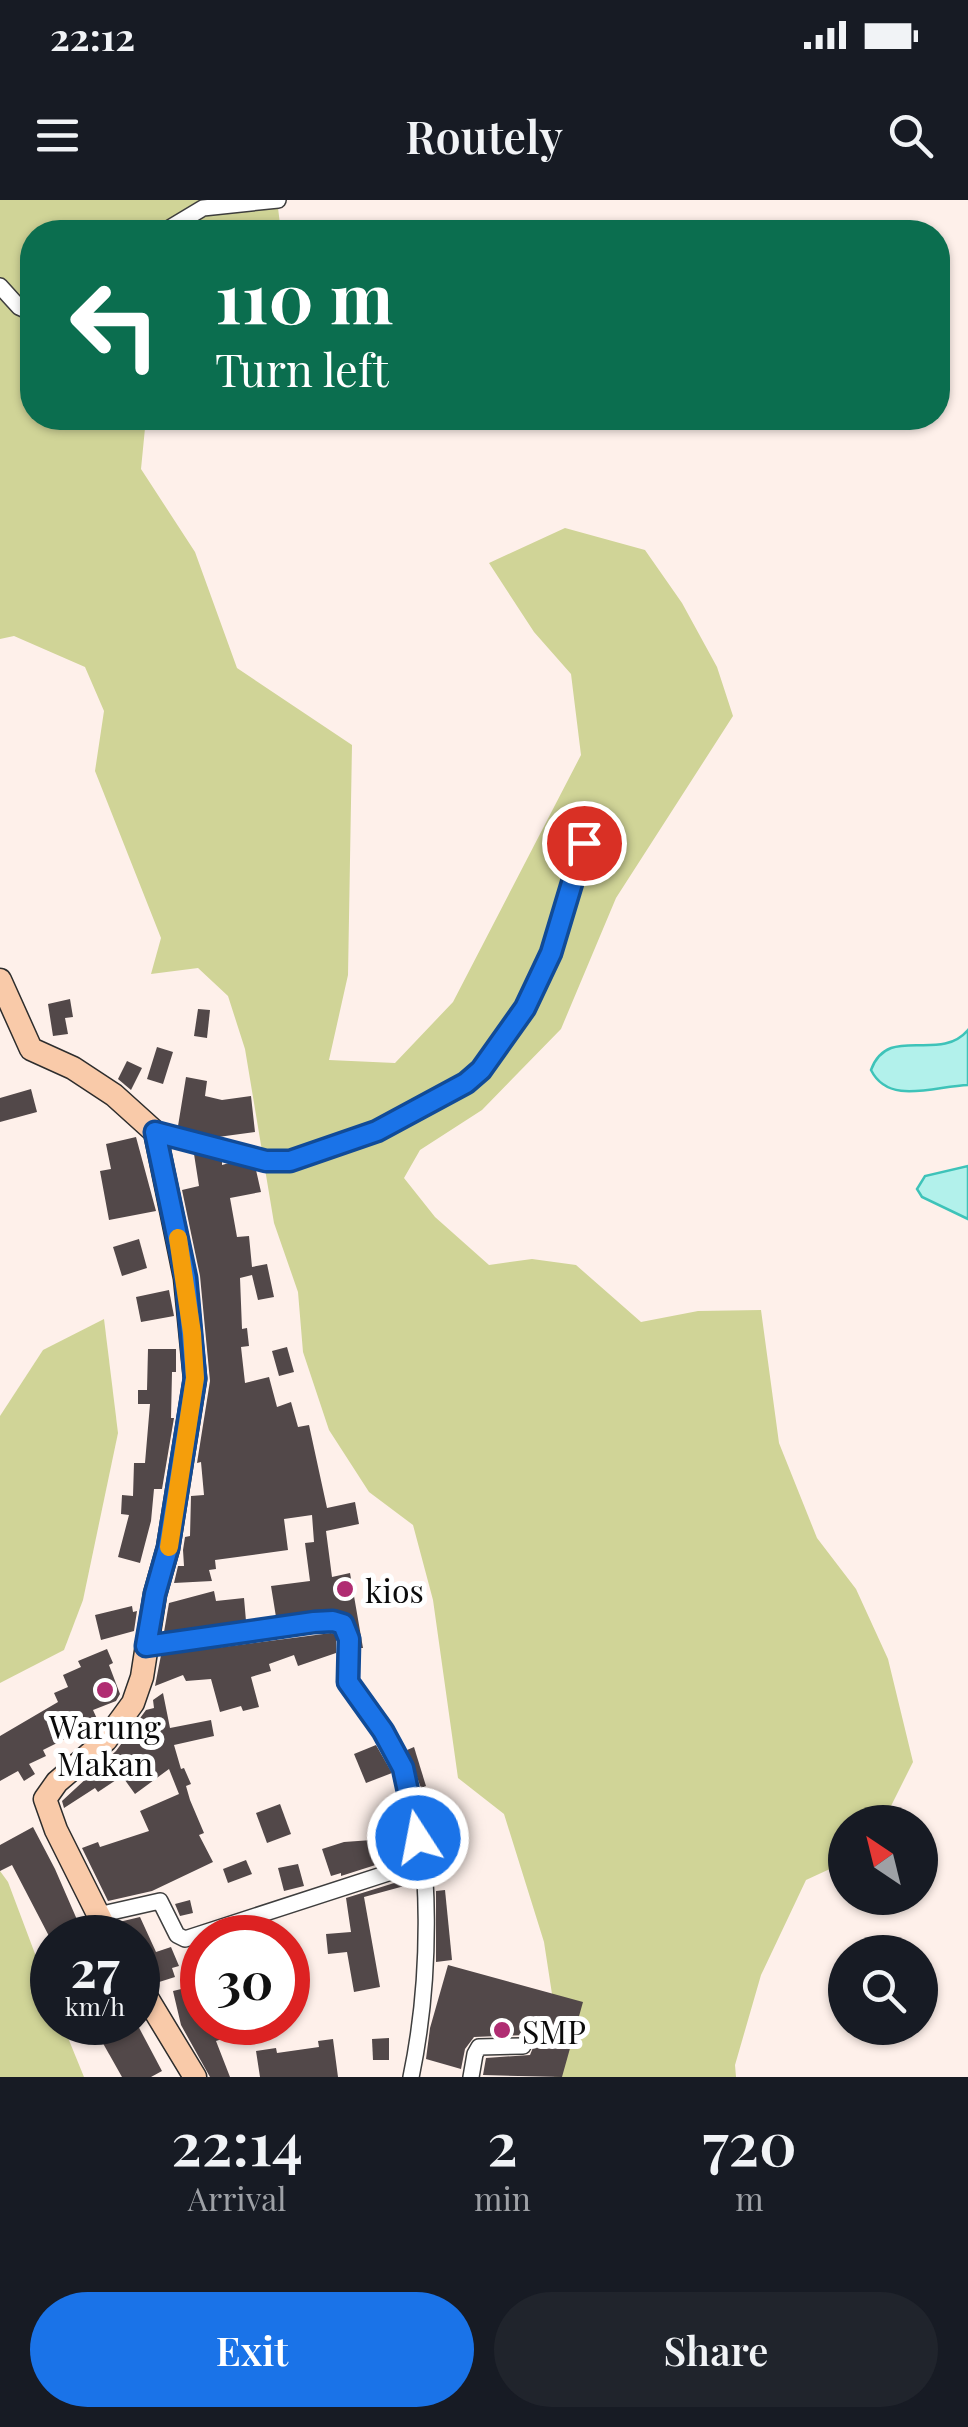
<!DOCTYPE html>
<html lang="en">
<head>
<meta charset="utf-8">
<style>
	:root { --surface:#171b24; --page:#20242c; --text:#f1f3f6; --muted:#9ea1a6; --accent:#1a73e8 }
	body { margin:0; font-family:"Playfair Display",serif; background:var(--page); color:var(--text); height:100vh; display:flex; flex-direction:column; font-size:38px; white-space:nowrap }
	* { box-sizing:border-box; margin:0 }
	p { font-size:32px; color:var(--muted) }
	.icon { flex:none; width:55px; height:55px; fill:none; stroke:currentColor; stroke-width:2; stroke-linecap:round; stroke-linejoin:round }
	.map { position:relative; height:1877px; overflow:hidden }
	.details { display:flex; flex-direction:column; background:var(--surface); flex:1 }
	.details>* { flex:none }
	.guide { position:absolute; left:20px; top:20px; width:930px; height:210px; border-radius:40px; box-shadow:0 2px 8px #0004; background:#0b6e4f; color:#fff; overflow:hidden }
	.needle { width:65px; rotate:325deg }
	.buttons { position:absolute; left:828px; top:1605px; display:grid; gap:20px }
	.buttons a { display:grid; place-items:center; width:110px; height:110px; border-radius:50%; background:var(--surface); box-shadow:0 2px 8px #0004; font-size:50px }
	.speed { position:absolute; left:30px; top:1715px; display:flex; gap:20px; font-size:50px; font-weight:700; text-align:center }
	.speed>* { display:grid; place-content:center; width:130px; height:130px; border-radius:50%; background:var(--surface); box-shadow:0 2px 8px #0004; line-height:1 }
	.speed small { font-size:25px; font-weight:400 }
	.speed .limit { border:15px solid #d22; background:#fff; color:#111 }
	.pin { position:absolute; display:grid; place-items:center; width:85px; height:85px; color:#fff; margin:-42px; border:5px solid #fff; border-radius:50%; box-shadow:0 2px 10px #0007 }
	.me { position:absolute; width:110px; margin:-55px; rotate:349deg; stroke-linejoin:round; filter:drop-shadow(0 0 8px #0008) }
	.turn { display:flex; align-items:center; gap:35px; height:210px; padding:0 30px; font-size:45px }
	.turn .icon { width:130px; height:130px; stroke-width:2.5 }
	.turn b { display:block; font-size:70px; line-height:85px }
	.eta { display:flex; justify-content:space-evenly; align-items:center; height:170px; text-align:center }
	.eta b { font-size:60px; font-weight:600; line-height:70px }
	.action { display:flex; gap:20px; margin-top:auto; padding:20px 30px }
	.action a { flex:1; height:115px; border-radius:60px; background:var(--accent); color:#fff; font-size:40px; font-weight:600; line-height:115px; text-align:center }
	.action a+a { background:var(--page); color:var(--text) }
	.status { display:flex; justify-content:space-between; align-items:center; height:70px; padding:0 50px; background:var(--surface); direction:ltr }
	.status svg { height:28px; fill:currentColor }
	header { display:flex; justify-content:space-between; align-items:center; height:130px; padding:0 30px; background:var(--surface); font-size:45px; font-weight:600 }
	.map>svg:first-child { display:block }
</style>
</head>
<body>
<div class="status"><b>22:12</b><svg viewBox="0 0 49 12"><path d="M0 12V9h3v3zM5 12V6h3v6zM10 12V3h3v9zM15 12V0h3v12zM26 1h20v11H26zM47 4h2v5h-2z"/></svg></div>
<header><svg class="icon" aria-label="menu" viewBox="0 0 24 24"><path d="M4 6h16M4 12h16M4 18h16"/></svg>Routely<svg class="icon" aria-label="search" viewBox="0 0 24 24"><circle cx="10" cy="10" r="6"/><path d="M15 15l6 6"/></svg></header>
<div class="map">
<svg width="968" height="1877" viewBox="0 0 968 1877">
	<rect width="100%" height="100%" fill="#fef0ea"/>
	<g fill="#d0d497">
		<path d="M 0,0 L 277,0 L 281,32 L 32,32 L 32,218 L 146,218 L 141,269 L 195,352 L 237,468 L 352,545 L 348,775 L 329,860 L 395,863 L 453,802 L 581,555 L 571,474 L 534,432 L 489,363 L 565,328 L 645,350 L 682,403 L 717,467 L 733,516 L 616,698 L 561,829 L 482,910 L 420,950 L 404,978 L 435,1017 L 489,1065 L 532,1059 L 576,1065 L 641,1122 L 698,1111 L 761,1110 L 779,1243 L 817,1338 L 856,1389 L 888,1459 L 913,1562 L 883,1622 L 845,1622 L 845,1662 L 806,1680 L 761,1775 L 735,1865 L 736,1877 L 554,1877 L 558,1833 L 544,1742 L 504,1614 L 458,1578 L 433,1400 L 413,1325 L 369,1292 L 329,1230 L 303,1152 L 298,1092 L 274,1023 L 245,849 L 228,796 L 198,768 L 151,774 L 161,738 L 95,571 L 104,511 L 85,467 L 14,436 L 0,439 Z"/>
		<path d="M 104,1119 L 118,1233 L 83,1400 L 64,1450 L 0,1483 L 0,1216 L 43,1150 Z"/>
		<path d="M 0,1671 L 8,1682 L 52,1799 L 52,1822 L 62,1823 L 84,1877 L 0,1877 Z"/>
	</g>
	<g fill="#b2f1eb" stroke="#3ec3b9" stroke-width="2.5">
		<path d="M 968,830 L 968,885 C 935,886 889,906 871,870 C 888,823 939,864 968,830 Z"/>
		<path d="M 968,966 L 968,1019 L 922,997 L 917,989 L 925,976 Z"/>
	</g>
	<g fill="#524849">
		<path d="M 70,799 L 73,817 L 65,818 L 68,834 L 53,836 L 48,804 Z"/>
		<path d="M 198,809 L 210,810 L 207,838 L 194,836 Z"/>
		<path d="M 157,847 L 173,852 L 163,884 L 147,879 Z"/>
		<path d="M 127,861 L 142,868 L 131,890 L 118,879 Z"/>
		<path d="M 186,877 L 207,881 L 205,896 L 222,900 L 251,896 L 255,932 L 218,937 L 178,926 Z"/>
		<path d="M 31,889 L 37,912 L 0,922 L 0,898 Z"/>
		<path d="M 136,937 L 156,1011 L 109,1020 L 100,971 L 111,969 L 106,944 Z"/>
		<path d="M 194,954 L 222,961 L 222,965 L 229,963 L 256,970 L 261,992 L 230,998 L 237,1037 L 249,1036 L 252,1067 L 267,1064 L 274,1097 L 258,1100 L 252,1075 L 240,1078 L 242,1129 L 247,1128 L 249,1146 L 241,1147 L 245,1183 L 269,1177 L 277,1207 L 291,1202 L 298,1227 L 309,1225 L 327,1308 L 355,1302 L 359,1324 L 326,1331 L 332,1377 L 350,1373 L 363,1448 L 358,1448 L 355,1422 L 337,1411 L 276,1417 L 271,1386 L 310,1381 L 305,1343 L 314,1342 L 312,1315 L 284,1319 L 288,1350 L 215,1360 L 216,1369 L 209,1370 L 212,1381 L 174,1383 L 178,1366 L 184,1366 L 183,1350 L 185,1337 L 190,1336 L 191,1296 L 204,1295 L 201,1262 L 197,1263 L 210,1181 L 200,1076 L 182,990 L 199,986 Z"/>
		<path d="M 139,1039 L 147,1068 L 122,1076 L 113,1047 Z"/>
		<path d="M 169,1090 L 174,1116 L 141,1122 L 136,1097 Z"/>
		<path d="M 287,1147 L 294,1172 L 279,1176 L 272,1151 Z"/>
		<path d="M 148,1149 L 176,1149 L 176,1172 L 172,1172 L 171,1218 L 174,1218 L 162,1289 L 154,1289 L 151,1321 L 140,1363 L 118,1357 L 129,1315 L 121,1314 L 122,1295 L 133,1296 L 134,1263 L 145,1263 L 150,1204 L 138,1204 L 138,1190 L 147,1190 Z"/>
		<path d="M 214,1391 L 216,1401 L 244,1398 L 246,1421 L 164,1432 L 169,1403 Z"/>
		<path d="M 132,1406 L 133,1412 L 137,1411 L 134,1431 L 101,1440 L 95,1415 Z"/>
		<path d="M 331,1433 L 336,1435 L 336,1453 L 298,1466 L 294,1455 L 269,1464 L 271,1471 L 251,1477 L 259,1507 L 243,1511 L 241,1506 L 220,1512 L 211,1479 L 186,1481 L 183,1475 L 155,1486 L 161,1455 Z"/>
		<path d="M 107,1449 L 113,1463 L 109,1465 L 120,1494 L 116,1501 L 93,1510 L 98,1521 L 63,1536 L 65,1539 L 43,1550 L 46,1556 L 29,1564 L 35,1574 L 24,1581 L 18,1571 L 0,1581 L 0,1536 L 58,1502 L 54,1493 L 68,1487 L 63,1475 L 81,1467 L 78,1461 Z"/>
		<path d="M 163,1493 L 170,1528 L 211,1520 L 214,1536 L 174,1545 L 181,1569 L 184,1568 L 191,1584 L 186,1586 L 190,1600 L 204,1633 L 199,1635 L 213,1662 L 152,1691 L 108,1701 L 82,1648 L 98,1642 L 100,1647 L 149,1631 L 140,1611 L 179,1594 L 169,1569 L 135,1594 L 122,1576 L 98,1592 L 95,1588 L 64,1608 L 62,1601 L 116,1551 L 146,1510 L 154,1508 L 153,1500 Z"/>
		<path d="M 376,1545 L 392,1573 L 366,1583 L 354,1554 Z"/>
		<path d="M 414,1547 L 426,1586 L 421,1588 L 407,1550 Z"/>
		<path d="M 280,1604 L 291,1634 L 267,1643 L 256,1613 Z"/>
		<path d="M 33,1627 L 55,1669 L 85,1738 L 50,1738 L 12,1665 L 0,1671 L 0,1645 Z"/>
		<path d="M 386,1639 L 388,1661 L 341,1676 L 341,1673 L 331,1676 L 322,1649 L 344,1642 Z"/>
		<path d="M 246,1660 L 252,1674 L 228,1683 L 223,1669 Z"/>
		<path d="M 298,1664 L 304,1686 L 284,1691 L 278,1668 Z"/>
		<path d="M 407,1679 L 408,1685 L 364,1697 L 380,1787 L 354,1792 L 347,1752 L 328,1754 L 326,1734 L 351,1732 L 346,1698 Z"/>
		<path d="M 445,1690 L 452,1760 L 436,1762 L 436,1691 Z"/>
		<path d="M 190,1700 L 193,1713 L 180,1716 L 175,1704 Z"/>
		<path d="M 140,1717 L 156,1752 L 171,1747 L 179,1766 L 172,1768 L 175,1777 L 156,1783 L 141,1769 L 138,1738 L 125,1738 L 119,1722 Z"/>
		<path d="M 448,1765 L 583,1802 L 562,1877 L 483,1875 L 486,1858 L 530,1855 L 534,1845 L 524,1835 L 474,1837 L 465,1849 L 461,1869 L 426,1859 L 430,1828 Z"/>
		<path d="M 52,1768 L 52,1806 L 50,1807 L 39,1772 Z"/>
		<path d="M 202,1784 L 202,1822 L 220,1822 L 225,1838 L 216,1841 L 230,1877 L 210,1877 L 181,1825 L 173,1791 Z"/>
		<path d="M 91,1822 L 136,1822 L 162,1871 L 151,1877 L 122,1877 Z"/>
		<path d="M 389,1838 L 389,1860 L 373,1860 L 372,1839 Z"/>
		<path d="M 333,1839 L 338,1877 L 260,1877 L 256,1851 L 276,1848 L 277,1853 L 319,1847 L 318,1841 Z"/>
	</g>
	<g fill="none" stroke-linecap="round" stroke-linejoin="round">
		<g stroke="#3e3e3e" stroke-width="18">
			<g id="street">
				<path d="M 163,32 L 203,8 L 278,0"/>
				<path d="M 0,86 L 19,107 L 32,113"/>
				<path d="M 155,932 L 266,961 L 290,961 L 377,931 L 466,883 L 481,870 L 525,808 L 551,753 L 584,643"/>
				<path d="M 146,1446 L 314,1423 L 333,1421 L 346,1428 C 351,1445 342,1465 348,1481 C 354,1499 373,1515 383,1531 C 391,1541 396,1553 401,1565 C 437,1647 429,1791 411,1877"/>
				<path d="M 98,1715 L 160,1701 L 177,1735 L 185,1739 L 422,1662"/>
				<path d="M 471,1877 L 475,1854 L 479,1847 L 523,1846"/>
			</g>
		</g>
		<g stroke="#2d2d2d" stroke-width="25">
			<g id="secondary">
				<path d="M 0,780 L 31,849 L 73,868 L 114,895 L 155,932 L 185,1078 L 195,1179 L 168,1348 L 155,1394 L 142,1477 L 133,1503 L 106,1540 L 57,1582 L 45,1599 L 56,1630 L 110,1738"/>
				<path d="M 138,1783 L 195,1877"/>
			</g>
		</g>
		<use href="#street" stroke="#fff" stroke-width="15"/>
		<use href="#secondary" stroke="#f9caa9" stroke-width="22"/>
	</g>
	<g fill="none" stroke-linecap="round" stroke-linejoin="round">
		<g stroke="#114b97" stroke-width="25">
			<path id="route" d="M 418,1638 L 403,1568 L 383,1531 L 348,1482 L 349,1439 L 343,1424 L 333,1421 L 314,1422 L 146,1446 L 155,1394 L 168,1348 L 195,1178 L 186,1078 L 155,932 L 266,961 L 290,961 L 377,931 L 466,883 L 481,870 L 525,808 L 551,753 L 584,643"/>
		</g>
		<use href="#route" stroke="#1a73e8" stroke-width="18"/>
		<path stroke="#f59e0b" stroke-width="18" d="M 169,1347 L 195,1178 L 192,1133 L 178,1038"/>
	</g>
	<g fill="#b02d72" stroke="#fff" stroke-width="4">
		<circle cx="345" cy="1389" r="10"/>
		<circle cx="105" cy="1490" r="10"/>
		<circle cx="502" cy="1830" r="10"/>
	</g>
	<g text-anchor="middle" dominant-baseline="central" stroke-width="10" stroke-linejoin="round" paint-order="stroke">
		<g font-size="32" fill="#0b0b0b" stroke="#fff" text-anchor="start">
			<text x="365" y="1389">kios</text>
			<text x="105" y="1525" text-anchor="middle">Warung<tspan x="105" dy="37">Makan</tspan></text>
			<text x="522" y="1830">SMP</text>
		</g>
	</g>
</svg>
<div class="buttons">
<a><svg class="needle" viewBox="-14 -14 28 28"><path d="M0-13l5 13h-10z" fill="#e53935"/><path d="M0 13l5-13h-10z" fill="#9ea1a6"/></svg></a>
<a><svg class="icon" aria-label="search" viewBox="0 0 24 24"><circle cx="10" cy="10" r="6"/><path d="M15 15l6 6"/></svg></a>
</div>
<div class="speed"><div>27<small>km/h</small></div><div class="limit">30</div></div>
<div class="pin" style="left:584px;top:643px;background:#d93025"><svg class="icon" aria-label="arrive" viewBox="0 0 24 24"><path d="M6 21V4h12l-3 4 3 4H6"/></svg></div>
<svg class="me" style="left:418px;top:1638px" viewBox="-20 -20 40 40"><circle r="17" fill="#1a73e8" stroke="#fff" stroke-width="3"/><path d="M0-11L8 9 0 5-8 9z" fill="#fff"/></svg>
<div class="guide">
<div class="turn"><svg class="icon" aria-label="left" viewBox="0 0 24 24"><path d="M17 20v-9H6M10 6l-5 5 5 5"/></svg><div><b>110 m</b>Turn left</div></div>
</div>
</div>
<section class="details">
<div class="eta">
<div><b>22:14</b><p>Arrival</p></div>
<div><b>2</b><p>min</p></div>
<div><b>720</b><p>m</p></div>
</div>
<div class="action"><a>Exit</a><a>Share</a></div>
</section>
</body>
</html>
